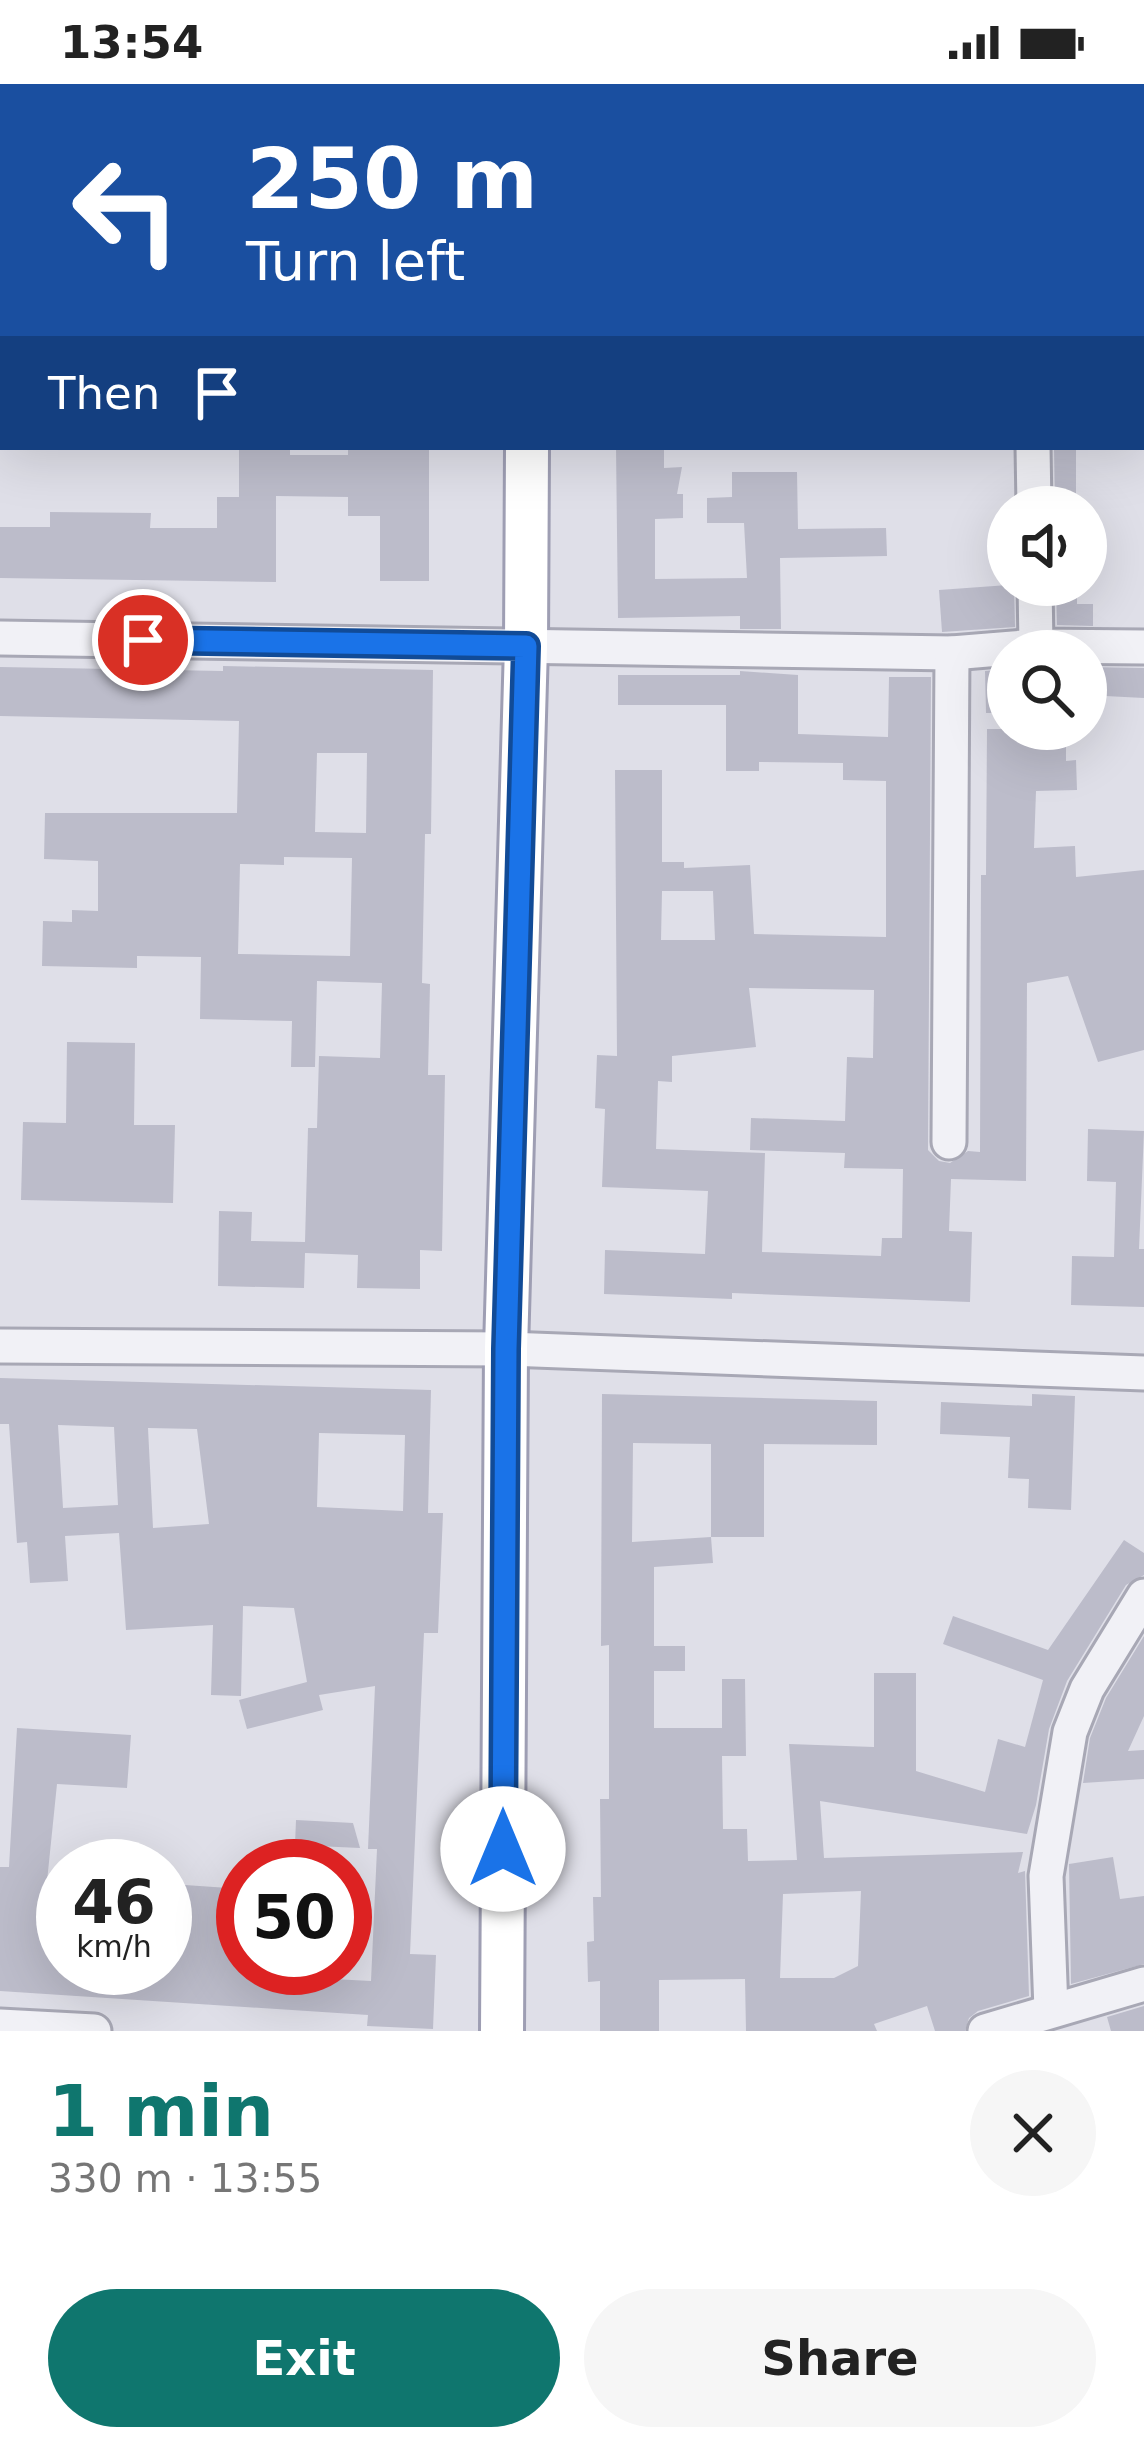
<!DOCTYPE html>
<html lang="en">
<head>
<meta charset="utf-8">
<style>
	:root { --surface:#fff; --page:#f6f6f6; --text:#222; --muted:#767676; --accent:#0f766e }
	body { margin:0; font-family:"DejaVu Sans",sans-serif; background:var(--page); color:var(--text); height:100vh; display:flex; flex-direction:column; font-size:45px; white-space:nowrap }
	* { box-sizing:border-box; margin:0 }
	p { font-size:39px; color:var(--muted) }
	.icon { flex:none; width:66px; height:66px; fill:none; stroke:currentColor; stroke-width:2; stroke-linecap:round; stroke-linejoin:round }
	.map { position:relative; height:1947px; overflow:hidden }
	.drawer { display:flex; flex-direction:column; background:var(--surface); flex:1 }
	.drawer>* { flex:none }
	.top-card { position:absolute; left:0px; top:0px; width:1146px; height:366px; box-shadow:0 12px 48px #0002; background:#1a4fa0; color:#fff; overflow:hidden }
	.controls { position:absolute; left:987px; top:402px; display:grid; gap:24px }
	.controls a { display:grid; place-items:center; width:120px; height:120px; border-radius:50%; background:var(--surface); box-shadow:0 12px 48px #0002; font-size:60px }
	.speed { position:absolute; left:36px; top:1755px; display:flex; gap:24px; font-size:60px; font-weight:700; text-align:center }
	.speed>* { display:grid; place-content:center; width:156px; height:156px; border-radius:50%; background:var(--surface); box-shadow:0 12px 48px #0002; line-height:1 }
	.speed small { font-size:30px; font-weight:400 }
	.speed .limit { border:18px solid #d22; background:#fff; color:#111 }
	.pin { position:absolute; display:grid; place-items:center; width:102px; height:102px; color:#fff; margin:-51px; border:6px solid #fff; border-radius:50%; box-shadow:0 3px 12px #0007 }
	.me { position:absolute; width:132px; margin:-66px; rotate:0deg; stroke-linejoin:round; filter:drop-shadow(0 0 9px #0008) }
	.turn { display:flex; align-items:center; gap:42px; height:252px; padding:0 48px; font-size:54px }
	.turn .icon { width:156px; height:156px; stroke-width:2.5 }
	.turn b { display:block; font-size:84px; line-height:102px }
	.then { display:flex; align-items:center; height:114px; padding:0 48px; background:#0003; gap:24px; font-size:45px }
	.round { display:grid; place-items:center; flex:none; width:126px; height:126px; border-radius:63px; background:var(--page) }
	.head { display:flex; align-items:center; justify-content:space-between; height:204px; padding:0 48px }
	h1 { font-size:72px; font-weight:700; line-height:90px; color:var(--accent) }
	.button { display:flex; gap:24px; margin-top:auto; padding:24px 48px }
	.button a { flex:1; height:138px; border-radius:72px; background:var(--accent); color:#fff; font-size:48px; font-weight:700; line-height:138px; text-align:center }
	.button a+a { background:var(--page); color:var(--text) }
	.status { display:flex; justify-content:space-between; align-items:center; height:84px; padding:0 60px; background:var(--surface); direction:ltr }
	.status svg { height:33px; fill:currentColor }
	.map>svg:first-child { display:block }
</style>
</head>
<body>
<div class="status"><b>13:54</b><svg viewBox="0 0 49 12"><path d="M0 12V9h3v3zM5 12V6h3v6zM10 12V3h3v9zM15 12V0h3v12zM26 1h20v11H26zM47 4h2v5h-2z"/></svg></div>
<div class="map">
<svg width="1144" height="1947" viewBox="0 0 1144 1947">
	<rect width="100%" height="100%" fill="#dfdfe8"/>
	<g fill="#bcbcca" fill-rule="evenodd">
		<path d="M 239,363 L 290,363 L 290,371 L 348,371 L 348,363 L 429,363 L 429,497 L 380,497 L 380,432 L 348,432 L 348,413 L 276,412 L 276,498 L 0,494 L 0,443 L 50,443 L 50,428 L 151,429 L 150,444 L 217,444 L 217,413 L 239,413 Z"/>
		<path d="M 616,363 L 664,363 L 664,384 L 682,383 L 677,410 L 683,410 L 683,434 L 655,435 L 655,495 L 747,494 L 744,439 L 707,439 L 707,414 L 732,413 L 732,388 L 797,388 L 798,445 L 886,444 L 887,472 L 780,474 L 781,545 L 740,545 L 740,532 L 618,534 Z"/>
		<path d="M 1054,363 L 1076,363 L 1076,423 L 1055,423 Z"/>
		<path d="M 1008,501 L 1014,501 L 1015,543 L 942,548 L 939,506 Z"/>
		<path d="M 1056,501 L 1077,501 L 1077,520 L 1093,520 L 1093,542 L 1057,541 Z"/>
		<path d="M 223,582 L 433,586 L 431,750 L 425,750 L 422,899 L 430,900 L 428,991 L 445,991 L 442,1167 L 420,1166 L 420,1205 L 357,1204 L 358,1171 L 305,1169 L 304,1204 L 218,1202 L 219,1127 L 252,1128 L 251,1157 L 305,1158 L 308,1044 L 317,1044 L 319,972 L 380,974 L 382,899 L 317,897 L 315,983 L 291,983 L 292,937 L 200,935 L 201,873 L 137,872 L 137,884 L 42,882 L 43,837 L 72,838 L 72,826 L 98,827 L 98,777 L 44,775 L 45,729 L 237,729 L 239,637 L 0,632 L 0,583 L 223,587 ZM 317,669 L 367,669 L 366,749 L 315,748 ZM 284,773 L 352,774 L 350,872 L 238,870 L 240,780 L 284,781 Z"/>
		<path d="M 1086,583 L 1144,584 L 1144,614 L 1086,611 Z"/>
		<path d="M 1008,585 L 1008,629 L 986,629 L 985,587 Z"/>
		<path d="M 740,587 L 798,591 L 798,650 L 888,653 L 889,593 L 931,593 L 928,1066 L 939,1077 L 950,1079 L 968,1067 L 980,1068 L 981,791 L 986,791 L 987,645 L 1029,645 L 1030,653 L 1066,652 L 1066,677 L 1076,676 L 1077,706 L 1036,707 L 1034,764 L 1075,762 L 1076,793 L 1144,786 L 1144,966 L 1098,978 L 1068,892 L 1027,899 L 1026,1097 L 951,1095 L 949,1147 L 972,1148 L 970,1218 L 732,1209 L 732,1215 L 604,1210 L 605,1166 L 705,1170 L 708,1107 L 602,1103 L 605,1025 L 595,1024 L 597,971 L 617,972 L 615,686 L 662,686 L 662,778 L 684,778 L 684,784 L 750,781 L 754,850 L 886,853 L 886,697 L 843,696 L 843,679 L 759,678 L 759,687 L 726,687 L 726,621 L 618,621 L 618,591 L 740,591 ZM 662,807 L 713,807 L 715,856 L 661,856 ZM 749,904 L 874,906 L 873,974 L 847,973 L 845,1037 L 751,1034 L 750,1066 L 845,1069 L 844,1084 L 903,1085 L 902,1154 L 882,1154 L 881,1172 L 762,1168 L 765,1069 L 656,1065 L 658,997 L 672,998 L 672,972 L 756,963 Z"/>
		<path d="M 67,958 L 135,959 L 134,1041 L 175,1041 L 173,1119 L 21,1116 L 23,1038 L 66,1039 Z"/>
		<path d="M 1088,1045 L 1144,1047 L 1139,1165 L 1144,1165 L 1144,1223 L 1071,1221 L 1072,1172 L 1114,1173 L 1116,1098 L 1087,1097 Z"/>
		<path d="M 0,1294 L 431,1306 L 428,1429 L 443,1429 L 438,1549 L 424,1549 L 410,1870 L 436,1871 L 433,1945 L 367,1942 L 368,1931 L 0,1907 L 0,1783 L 9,1783 L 17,1644 L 131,1651 L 127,1704 L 57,1700 L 42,1846 L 49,1846 L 48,1857 L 56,1858 L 55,1865 L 63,1865 L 63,1884 L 165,1884 L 165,1871 L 181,1872 L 185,1801 L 243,1805 L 243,1884 L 313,1884 L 313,1894 L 371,1897 L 377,1765 L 368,1765 L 375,1602 L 319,1611 L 323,1626 L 247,1645 L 239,1616 L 307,1598 L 294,1524 L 243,1522 L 241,1612 L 211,1611 L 213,1541 L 126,1546 L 119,1449 L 65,1452 L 68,1497 L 30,1499 L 27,1458 L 17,1459 L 9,1340 L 0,1340 ZM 58,1341 L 114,1343 L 118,1421 L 63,1424 ZM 148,1344 L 197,1345 L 209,1440 L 153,1444 ZM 319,1349 L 405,1351 L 403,1427 L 317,1423 Z"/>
		<path d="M 602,1310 L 877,1317 L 877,1361 L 764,1360 L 764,1453 L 711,1453 L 713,1479 L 654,1483 L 654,1562 L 685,1562 L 685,1587 L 654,1587 L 654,1644 L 722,1644 L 722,1595 L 745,1595 L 746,1672 L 722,1672 L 723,1745 L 747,1745 L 748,1777 L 797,1776 L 789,1660 L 874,1663 L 874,1589 L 916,1589 L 916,1687 L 985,1708 L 998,1655 L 1025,1663 L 1043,1596 L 943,1560 L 953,1532 L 1048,1566 L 1124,1456 L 1144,1469 L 1144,1491 L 1126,1501 L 1067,1597 L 1049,1645 L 1036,1721 L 1027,1750 L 820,1717 L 824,1774 L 1023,1768 L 1018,1789 L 1025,1787 L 1029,1912 L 978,1927 L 969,1934 L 965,1947 L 935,1947 L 927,1922 L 874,1940 L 877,1947 L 746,1947 L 745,1895 L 659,1896 L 659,1947 L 600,1947 L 600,1897 L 588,1898 L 587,1858 L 594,1857 L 593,1813 L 601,1813 L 600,1715 L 609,1715 L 609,1561 L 601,1562 ZM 633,1359 L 711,1360 L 711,1453 L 632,1458 ZM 861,1807 L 858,1882 L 834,1894 L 780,1894 L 783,1810 Z"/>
		<path d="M 1032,1310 L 1075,1312 L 1071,1426 L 1028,1424 L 1029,1395 L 1008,1394 L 1010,1353 L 940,1350 L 941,1318 L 1032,1322 Z"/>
		<path d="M 1144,1552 L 1144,1632 L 1128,1667 L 1144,1666 L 1144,1695 L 1083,1699 L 1090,1654 L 1106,1614 Z"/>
		<path d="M 296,1736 L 353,1739 L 360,1764 L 295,1761 Z"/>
		<path d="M 1113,1773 L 1120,1815 L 1144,1812 L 1144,1880 L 1071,1900 L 1069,1780 Z"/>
		<path d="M 1144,1922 L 1144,1947 L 1111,1947 L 1107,1933 Z"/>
	</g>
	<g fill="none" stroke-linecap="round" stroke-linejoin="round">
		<g stroke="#a8a8b5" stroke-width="39">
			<g id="minor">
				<path d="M 1033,363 L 1034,423"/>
				<path d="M 1035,501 L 1036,562 L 1144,563"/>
				<path d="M 0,554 L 952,569 L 1036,562"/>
				<path d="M 949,1058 L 952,569"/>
				<path d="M 0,1262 L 506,1265 L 1144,1289"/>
				<path d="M 1051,1926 L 1046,1792 L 1070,1648 L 1087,1605 L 1144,1512"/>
				<path d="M 0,1942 L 94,1947"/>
				<path d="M 985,1947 L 1144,1900"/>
			</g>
		</g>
		<g stroke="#9e9eb3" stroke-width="48">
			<g id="major">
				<path d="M 527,3 L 527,0"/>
				<path d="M 502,1947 L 506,1265 L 526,562 L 527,363"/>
			</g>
		</g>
		<use href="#minor" stroke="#f1f1f6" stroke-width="33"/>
		<use href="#major" stroke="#fff" stroke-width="42"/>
	</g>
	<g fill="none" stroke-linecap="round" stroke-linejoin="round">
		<g stroke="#114b97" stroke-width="30">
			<path id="route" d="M 143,556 L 526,562 L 506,1265 L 503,1765"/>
		</g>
		<use href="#route" stroke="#1a73e8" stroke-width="21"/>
	</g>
</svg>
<div class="controls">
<a><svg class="icon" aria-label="sound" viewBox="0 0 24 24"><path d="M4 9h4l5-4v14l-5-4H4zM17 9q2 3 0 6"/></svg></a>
<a><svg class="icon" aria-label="search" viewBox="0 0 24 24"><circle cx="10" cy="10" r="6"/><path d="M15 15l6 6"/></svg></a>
</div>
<div class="speed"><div>46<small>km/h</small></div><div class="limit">50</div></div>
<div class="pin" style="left:143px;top:556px;background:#d93025"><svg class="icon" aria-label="arrive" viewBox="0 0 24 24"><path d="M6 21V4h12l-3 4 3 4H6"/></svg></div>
<svg class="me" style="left:503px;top:1765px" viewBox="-20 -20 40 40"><circle r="19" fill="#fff"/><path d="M0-13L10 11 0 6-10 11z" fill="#1a73e8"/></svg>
<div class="top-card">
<div class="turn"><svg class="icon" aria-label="left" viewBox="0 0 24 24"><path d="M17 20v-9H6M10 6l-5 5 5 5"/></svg><div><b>250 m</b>Turn left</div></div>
<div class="then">Then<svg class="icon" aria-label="arrive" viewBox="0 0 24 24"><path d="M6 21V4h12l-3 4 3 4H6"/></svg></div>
</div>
</div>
<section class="drawer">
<div class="head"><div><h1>1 min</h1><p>330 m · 13:55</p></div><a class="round"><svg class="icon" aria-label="close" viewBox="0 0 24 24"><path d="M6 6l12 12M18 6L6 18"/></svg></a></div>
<div class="button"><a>Exit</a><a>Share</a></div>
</section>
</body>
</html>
